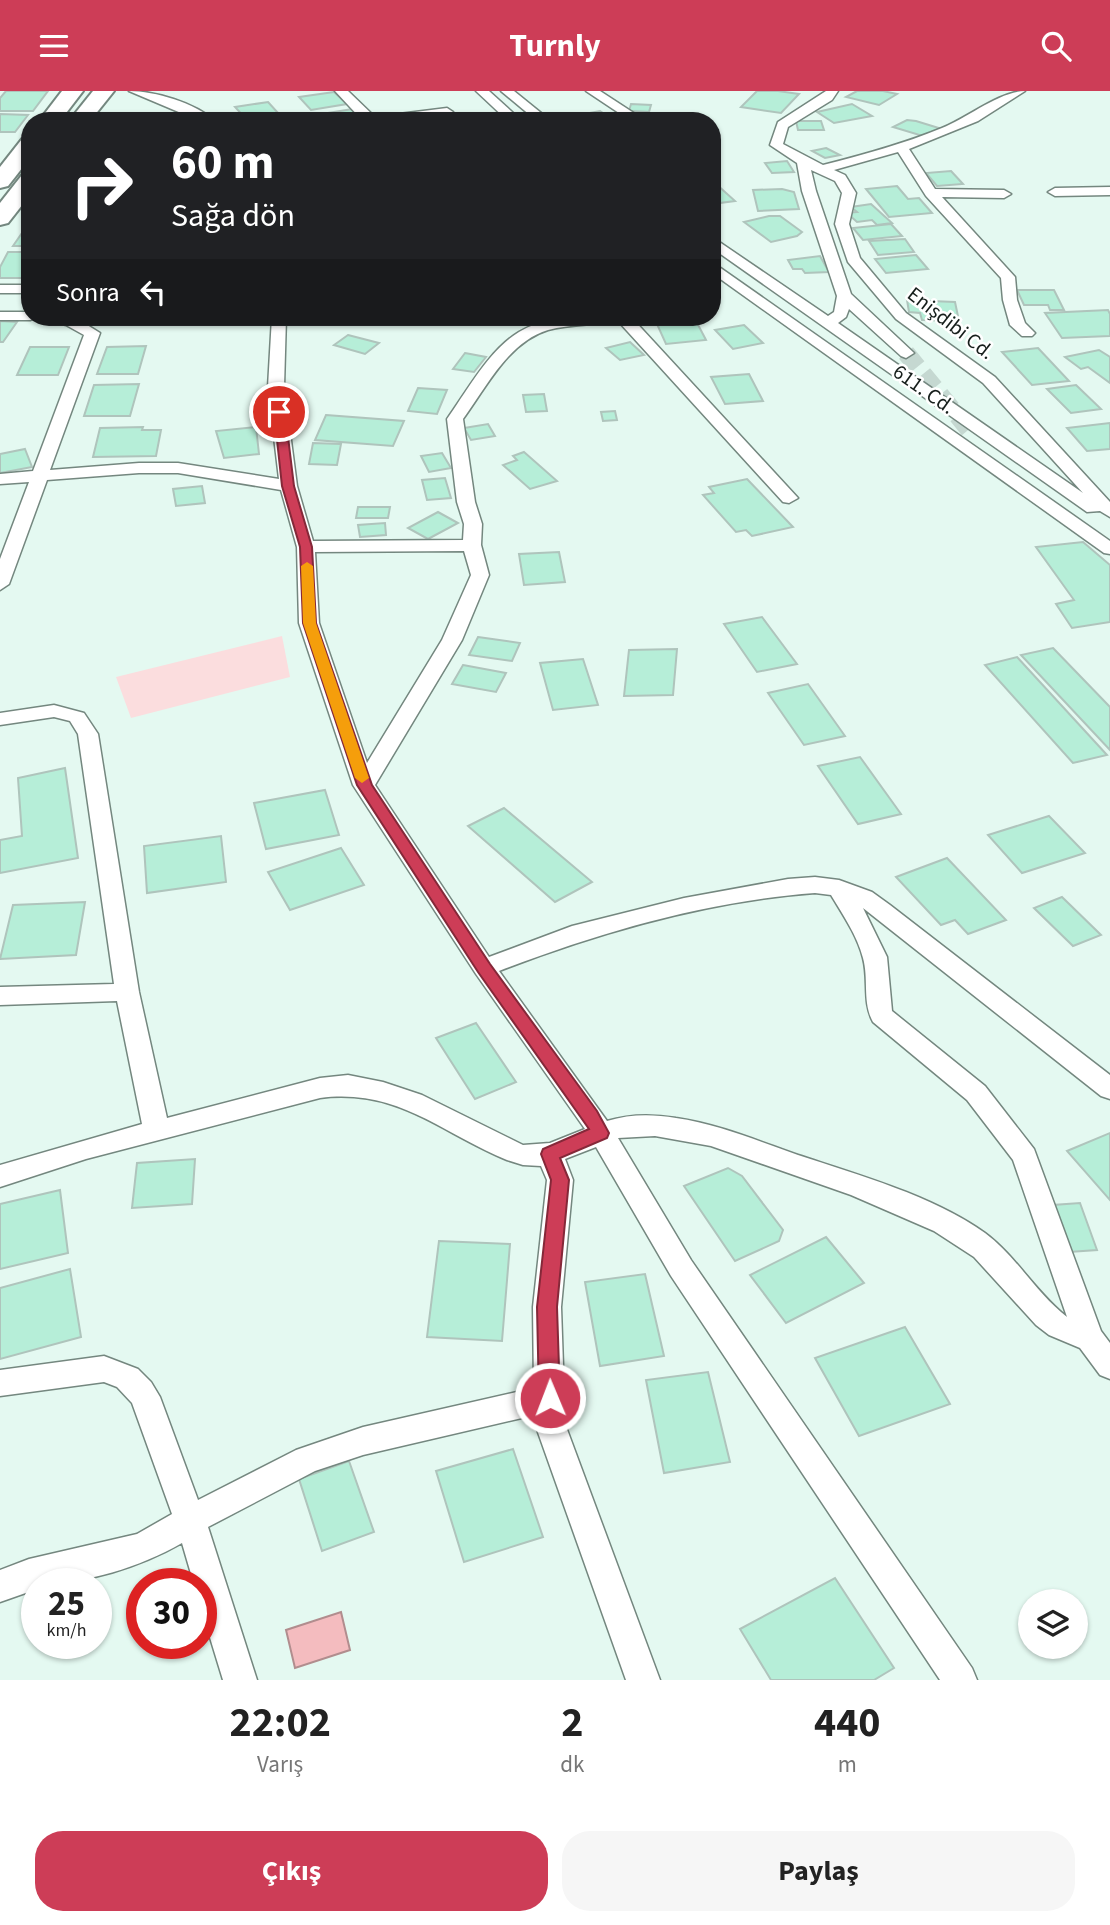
<!DOCTYPE html>
<html lang="tr">
<head>
<meta charset="utf-8">
<style>
	:root { --surface:#fff; --page:#f6f6f6; --text:#222; --muted:#767676; --accent:#cd3d57 }
	body { margin:0; font-family:"Source Sans 3",sans-serif; background:var(--page); color:var(--text); height:100vh; display:flex; flex-direction:column; font-size:26px; white-space:nowrap }
	* { box-sizing:border-box; margin:0 }
	p { font-size:23px; color:var(--muted) }
	.icon { flex:none; width:38px; height:38px; fill:none; stroke:currentColor; stroke-width:2; stroke-linecap:round; stroke-linejoin:round }
	.map { position:relative; height:1589px; overflow:hidden }
	.drawer { display:flex; flex-direction:column; background:var(--surface); flex:1 }
	.drawer>* { flex:none }
	.guide { position:absolute; left:21px; top:21px; width:700px; height:214px; border-radius:28px; box-shadow:0 2px 5px #0004; background:#202124; color:#fff; overflow:hidden }
	.buttons { position:absolute; left:1018px; top:1498px; display:grid; gap:14px }
	.buttons a { display:grid; place-items:center; width:70px; height:70px; border-radius:50%; background:var(--surface); box-shadow:0 2px 5px #0004; font-size:35px }
	.speed { position:absolute; left:21px; top:1477px; display:flex; gap:14px; font-size:35px; font-weight:700; text-align:center }
	.speed>* { display:grid; place-content:center; width:91px; height:91px; border-radius:50%; background:var(--surface); box-shadow:0 2px 5px #0004; line-height:1 }
	.speed small { font-size:18px; font-weight:400 }
	.speed .limit { border:10px solid #d22; background:#fff; color:#111 }
	.pin { position:absolute; display:grid; place-items:center; width:60px; height:60px; color:#fff; margin:-30px; border:4px solid #fff; border-radius:50%; box-shadow:0 2px 7px #0007 }
	.me { position:absolute; width:77px; margin:-38px; rotate:359deg; stroke-linejoin:round; filter:drop-shadow(0 0 5px #0008) }
	.turn { display:flex; align-items:center; gap:24px; height:147px; padding:0 35px; font-size:32px }
	.turn .icon { width:91px; height:91px; stroke-width:2.5 }
	.turn b { display:block; font-size:49px; line-height:60px }
	.then { display:flex; align-items:center; height:66px; padding:0 35px; background:#0003; gap:14px; font-size:26px }
	.eta { display:flex; justify-content:space-evenly; align-items:center; height:119px; text-align:center }
	.eta b { font-size:42px; font-weight:700; line-height:49px }
	.primary-button { display:flex; gap:14px; margin-top:auto; padding:14px 35px }
	.primary-button a { flex:1; height:80px; border-radius:28px; background:var(--accent); color:#fff; font-size:28px; font-weight:700; line-height:80px; text-align:center }
	.primary-button a+a { background:var(--page); color:var(--text) }
	header { display:flex; justify-content:space-between; align-items:center; height:91px; padding:0 35px; background:var(--accent); color:#fff; font-size:32px; font-weight:700 }
	.map>svg:first-child { display:block }
</style>
</head>
<body>
<header><svg class="icon" aria-label="menu" viewBox="0 0 24 24"><path d="M4 6h16M4 12h16M4 18h16"/></svg>Turnly<svg class="icon" aria-label="search" viewBox="0 0 24 24"><circle cx="10" cy="10" r="6"/><path d="M15 15l6 6"/></svg></header>
<div class="map">
<svg width="1110" height="1589" viewBox="0 0 1110 1589">
	<rect width="100%" height="100%" fill="#e4f9f1"/>
	<path fill="#fbddde" d="M 282,545 L 290,586 L 131,627 L 116,586 Z"/>
	<path fill="#f4bcbf" stroke="#b18d8e" stroke-width="2" d="M 341,1521 L 350,1559 L 295,1577 L 286,1539 Z"/>
	<g fill="#b6eed8" stroke="#afc4bc" stroke-width="2">
		<path d="M 6,0 L 48,0 L 33,20 L 0,20 L 0,7 Z"/>
		<path d="M 757,0 L 778,0 L 799,3 L 781,22 L 741,16 Z"/>
		<path d="M 857,0 L 883,0 L 897,3 L 879,14 L 846,6 Z"/>
		<path d="M 334,1 L 347,13 L 311,19 L 299,6 Z"/>
		<path d="M 268,11 L 279,23 L 246,28 L 235,16 Z"/>
		<path d="M 631,13 L 651,14 L 649,21 L 629,20 Z"/>
		<path d="M 852,13 L 872,25 L 834,32 L 817,21 Z"/>
		<path d="M 352,18 L 361,26 L 322,30 L 316,24 Z"/>
		<path d="M 600,20 L 615,30 L 579,30 L 573,25 Z"/>
		<path d="M 0,23 L 28,24 L 15,41 L 0,41 Z"/>
		<path d="M 907,29 L 916,30 L 942,38 L 926,46 L 893,36 Z"/>
		<path d="M 796,30 L 821,30 L 824,39 L 798,39 Z"/>
		<path d="M 826,57 L 840,64 L 825,67 L 812,60 Z"/>
		<path d="M 787,70 L 794,81 L 772,82 L 765,72 Z"/>
		<path d="M 951,80 L 963,93 L 937,95 L 926,82 Z"/>
		<path d="M 712,92 L 715,92 L 735,110 L 712,113 Z"/>
		<path d="M 897,95 L 908,108 L 919,107 L 932,122 L 889,126 L 866,98 Z"/>
		<path d="M 782,98 L 794,101 L 799,118 L 758,120 L 753,99 Z"/>
		<path d="M 871,113 L 892,132 L 877,134 L 872,129 L 857,131 L 847,122 L 857,121 L 851,116 Z"/>
		<path d="M 769,125 L 780,125 L 802,141 L 797,145 L 771,151 L 744,131 Z"/>
		<path d="M 891,133 L 902,145 L 863,149 L 853,137 Z"/>
		<path d="M 24,139 L 30,139 L 30,155 L 13,155 Z"/>
		<path d="M 905,148 L 914,161 L 878,164 L 869,150 Z"/>
		<path d="M 8,161 L 30,161 L 30,187 L 0,187 L 0,176 Z"/>
		<path d="M 916,164 L 928,178 L 886,182 L 875,168 Z"/>
		<path d="M 820,165 L 829,181 L 805,182 L 802,178 L 793,178 L 788,169 Z"/>
		<path d="M 1017,199 L 1054,199 L 1064,219 L 1050,219 L 1048,214 L 1024,214 Z"/>
		<path d="M 907,209 L 955,211 L 959,230 L 922,229 L 920,222 L 909,221 Z"/>
		<path d="M 1108,219 L 1110,223 L 1110,245 L 1062,247 L 1045,222 Z"/>
		<path d="M 695,228 L 706,249 L 666,253 L 656,231 Z"/>
		<path d="M 0,230 L 17,231 L 3,251 L 0,251 Z"/>
		<path d="M 744,234 L 763,252 L 733,258 L 715,239 Z"/>
		<path d="M 348,244 L 379,252 L 365,263 L 334,254 Z"/>
		<path d="M 630,251 L 644,264 L 620,269 L 606,257 Z"/>
		<path d="M 146,255 L 138,283 L 97,283 L 107,256 Z"/>
		<path d="M 30,256 L 69,256 L 58,284 L 17,284 Z"/>
		<path d="M 1038,257 L 1069,290 L 1032,294 L 1002,261 Z"/>
		<path d="M 1099,259 L 1110,266 L 1110,292 L 1088,276 L 1081,278 L 1065,266 Z"/>
		<path d="M 465,262 L 486,266 L 474,281 L 453,278 Z"/>
		<path d="M 749,283 L 763,310 L 725,313 L 711,286 Z"/>
		<path d="M 139,293 L 130,325 L 84,325 L 94,294 Z"/>
		<path d="M 1076,294 L 1101,318 L 1071,322 L 1047,298 Z"/>
		<path d="M 418,297 L 447,299 L 437,323 L 408,320 Z"/>
		<path d="M 544,303 L 547,320 L 526,321 L 523,304 Z"/>
		<path d="M 615,320 L 617,329 L 603,330 L 601,321 Z"/>
		<path d="M 326,324 L 404,330 L 393,355 L 315,349 Z"/>
		<path d="M 1110,332 L 1110,358 L 1087,360 L 1067,337 Z"/>
		<path d="M 488,333 L 495,345 L 471,349 L 464,337 Z"/>
		<path d="M 143,336 L 142,339 L 161,339 L 156,365 L 93,366 L 100,337 Z"/>
		<path d="M 256,336 L 259,363 L 224,367 L 216,340 Z"/>
		<path d="M 313,352 L 341,353 L 337,374 L 309,373 Z"/>
		<path d="M 25,358 L 32,376 L 0,382 L 0,363 Z"/>
		<path d="M 524,361 L 557,390 L 530,398 L 503,374 L 517,369 L 513,365 Z"/>
		<path d="M 442,362 L 451,377 L 429,381 L 421,365 Z"/>
		<path d="M 445,387 L 451,407 L 427,409 L 422,389 Z"/>
		<path d="M 747,388 L 793,436 L 752,445 L 746,439 L 736,441 L 703,404 L 714,402 L 709,396 Z"/>
		<path d="M 202,395 L 205,412 L 176,415 L 173,398 Z"/>
		<path d="M 358,416 L 390,416 L 388,427 L 356,427 Z"/>
		<path d="M 438,421 L 458,432 L 428,448 L 408,437 Z"/>
		<path d="M 385,432 L 386,444 L 360,446 L 358,434 Z"/>
		<path d="M 1083,451 L 1110,474 L 1110,531 L 1072,537 L 1056,513 L 1074,509 L 1036,456 Z"/>
		<path d="M 559,461 L 565,491 L 524,494 L 519,463 Z"/>
		<path d="M 762,526 L 797,573 L 757,581 L 724,533 Z"/>
		<path d="M 478,546 L 520,552 L 512,570 L 469,564 Z"/>
		<path d="M 1053,557 L 1110,616 L 1110,659 L 1021,564 Z"/>
		<path d="M 677,558 L 673,604 L 624,605 L 629,559 Z"/>
		<path d="M 1017,566 L 1107,664 L 1073,672 L 985,574 Z"/>
		<path d="M 583,568 L 598,614 L 553,619 L 540,572 Z"/>
		<path d="M 463,574 L 506,582 L 496,601 L 452,593 Z"/>
		<path d="M 808,593 L 845,645 L 804,654 L 768,602 Z"/>
		<path d="M 860,666 L 901,723 L 858,733 L 818,675 Z"/>
		<path d="M 65,677 L 78,767 L 0,782 L 0,749 L 22,745 L 18,687 Z"/>
		<path d="M 325,699 L 339,744 L 266,758 L 254,712 Z"/>
		<path d="M 504,717 L 592,791 L 555,811 L 468,735 Z"/>
		<path d="M 1049,725 L 1085,762 L 1022,782 L 988,744 Z"/>
		<path d="M 221,745 L 226,791 L 147,802 L 144,755 Z"/>
		<path d="M 341,757 L 364,794 L 290,819 L 268,781 Z"/>
		<path d="M 947,767 L 1006,829 L 968,843 L 955,829 L 941,834 L 896,786 Z"/>
		<path d="M 1062,806 L 1101,844 L 1073,855 L 1034,817 Z"/>
		<path d="M 85,811 L 76,864 L 0,868 L 13,814 Z"/>
		<path d="M 476,932 L 516,991 L 475,1008 L 436,947 Z"/>
		<path d="M 1110,1042 L 1110,1109 L 1067,1060 Z"/>
		<path d="M 195,1068 L 192,1113 L 132,1117 L 137,1072 Z"/>
		<path d="M 728,1077 L 742,1085 L 783,1139 L 779,1150 L 735,1170 L 684,1095 Z"/>
		<path d="M 60,1099 L 68,1162 L 0,1178 L 0,1113 Z"/>
		<path d="M 1080,1112 L 1097,1159 L 1069,1161 L 1053,1114 Z"/>
		<path d="M 826,1146 L 864,1192 L 786,1232 L 750,1184 Z"/>
		<path d="M 439,1150 L 510,1153 L 502,1250 L 427,1246 Z"/>
		<path d="M 70,1178 L 81,1246 L 0,1268 L 0,1197 Z"/>
		<path d="M 645,1183 L 664,1265 L 600,1275 L 585,1191 Z"/>
		<path d="M 905,1236 L 950,1313 L 859,1345 L 815,1267 Z"/>
		<path d="M 708,1281 L 730,1371 L 664,1382 L 646,1289 Z"/>
		<path d="M 513,1358 L 543,1446 L 464,1471 L 436,1380 Z"/>
		<path d="M 349,1370 L 374,1441 L 322,1460 L 299,1388 Z"/>
		<path d="M 835,1487 L 894,1577 L 874,1589 L 771,1589 L 740,1538 Z"/>
	</g>
	<g fill="none" stroke-linecap="round" stroke-linejoin="round">
		<path stroke="#c5d8d1" stroke-width="18" stroke-dasharray="18 9" stroke-linecap="butt" d="M 906,262 L 970,340"/>
		<g stroke="#74877f" stroke-width="3">
			<g id="minor">
				<path d="M 129,0 C 155,0 195,12 215,30 L 200,30 Z"/>
				<path d="M 335,0 L 348,0 L 375,26 L 447,17 L 453,21 L 447,25 L 403,30 L 363,30 Z"/>
				<path d="M 476,0 L 489,0 L 522,30 L 508,30 Z"/>
				<path d="M 501,0 L 514,0 L 551,30 L 537,30 Z"/>
				<path d="M 586,0 L 600,0 L 646,30 L 631,30 Z"/>
				<path d="M 826,0 L 838,0 L 832,9 L 788,36 L 783,53 L 823,74 C 863,64 903,53 942,37 C 967,27 1000,0 1025,0 L 978,30 L 909,58 L 935,98 L 1004,99 L 1011,103 L 1004,107 L 942,106 L 1015,186 L 1017,209 L 1025,232 L 1035,242 L 1032,245 L 1022,245 L 1010,234 L 1003,209 L 1001,187 L 926,105 L 898,61 L 834,79 L 845,84 L 856,102 L 849,133 L 860,167 L 906,222 L 995,286 L 1110,411 L 1110,426 L 1100,420 L 1087,421 L 712,157 L 712,146 L 828,225 L 834,221 L 837,205 L 802,100 L 797,72 L 770,54 L 778,31 ZM 811,79 L 835,90 L 842,102 L 835,133 L 848,171 L 896,228 L 983,292 L 1083,402 L 838,232 L 846,226 L 849,218 L 901,265 L 906,267 L 914,262 L 851,203 L 816,100 Z"/>
				<path d="M 1110,96 L 1110,104 L 1055,105 L 1048,101 L 1055,97 Z"/>
				<path d="M 712,171 L 1110,450 L 1110,463 L 1104,462 L 712,182 Z"/>
				<rect x="0" y="194" width="30" height="8"/>
				<path d="M 0,221 L 30,221 L 30,226 L 37,226 L 30,229 L 0,229 Z"/>
				<path d="M 43,226 L 76,227 L 100,242 L 50,379 L 139,372 L 178,372 L 279,388 L 268,296 L 272,226 L 286,226 L 284,296 L 297,395 L 313,450 L 463,449 L 464,433 L 457,411 L 447,328 C 467,300 489,259 519,241 C 552,221 595,226 631,226 L 798,407 L 789,412 L 783,411 L 618,230 C 595,234 571,233 548,239 C 508,251 486,297 463,328 L 475,411 L 482,433 L 481,454 L 489,484 L 462,549 L 375,694 L 489,866 L 572,835 L 684,807 L 788,788 L 815,786 L 839,789 L 872,801 L 890,814 L 1110,984 L 1110,1008 L 1101,1005 L 863,817 L 887,866 L 892,920 L 985,995 L 1034,1058 L 1101,1240 L 1110,1252 L 1110,1288 L 1100,1284 L 1080,1257 L 1049,1244 L 1036,1234 L 974,1166 L 934,1140 L 851,1104 L 711,1055 L 655,1045 L 618,1047 L 691,1169 L 972,1577 L 977,1589 L 940,1589 L 671,1185 L 596,1056 L 565,1068 L 573,1089 L 561,1216 L 565,1333 L 660,1589 L 626,1589 L 535,1333 L 535,1324 L 363,1364 L 315,1380 L 208,1436 L 257,1589 L 223,1589 L 201,1517 L 201,1493 L 194,1493 L 182,1452 C 140,1476 86,1493 37,1493 L 37,1498 L 0,1511 L 0,1479 L 29,1468 L 137,1443 L 172,1423 L 132,1312 L 117,1296 L 104,1291 L 0,1305 L 0,1279 L 104,1265 L 138,1278 L 151,1291 L 160,1306 L 198,1409 L 296,1359 L 363,1336 L 534,1297 L 533,1216 L 547,1089 L 541,1075 L 523,1074 L 507,1069 C 441,1042 398,997 320,1007 L 86,1068 L 0,1096 L 0,1074 L 142,1033 L 117,910 L 0,914 L 0,896 L 114,893 L 78,643 L 70,630 L 54,626 L 0,634 L 0,622 L 54,614 L 84,622 L 98,643 L 139,901 L 167,1027 L 320,987 L 348,984 L 383,991 L 422,1004 L 523,1054 L 550,1052 L 585,1038 L 476,883 L 353,694 L 299,532 L 297,456 L 281,399 L 178,382 L 139,382 L 47,389 L 9,493 L 0,499 L 0,468 L 29,391 L 0,393 L 0,383 L 33,380 L 84,244 L 66,234 L 45,229 ZM 464,460 L 471,484 L 442,549 L 367,672 L 319,532 L 315,461 ZM 815,802 L 831,804 C 843,824 857,844 863,867 C 869,889 862,911 873,931 L 967,1009 L 1013,1069 L 1067,1226 C 1036,1202 1017,1166 985,1142 C 933,1105 859,1084 798,1064 C 758,1050 718,1033 676,1027 C 652,1023 630,1023 607,1030 L 499,880 C 600,841 707,810 815,802 Z"/>
			</g>
		</g>
		<g stroke="#74877f" stroke-width="4">
			<g id="trunk">
				<path d="M 62,0 L 83,0 L 60,30 L 39,30 Z"/>
				<path d="M 93,0 L 114,0 L 90,30 L 69,30 Z"/>
				<path d="M 30,47 L 30,67 L 8,95 L 0,97 L 0,76 L 22,48 Z"/>
				<path d="M 30,82 L 30,104 L 8,132 L 0,134 L 0,112 L 22,84 Z"/>
			</g>
		</g>
		<use href="#minor" fill="#fff" fill-rule="evenodd"/>
		<use href="#trunk" fill="#fff" fill-rule="evenodd"/>
	</g>
	<path fill="#cd3d57" stroke="#852839" stroke-width="2" d="M 279,317 L 285,321 L 294,395 L 312,456 L 316,532 L 372,694 L 490,873 L 597,1020 L 609,1042 L 607,1047 L 560,1067 L 569,1089 L 557,1216 L 560,1307 L 557,1314 L 550,1317 L 542,1314 L 539,1307 L 537,1216 L 551,1089 L 541,1063 L 543,1058 L 589,1038 L 478,881 L 357,694 L 303,532 L 300,456 L 282,395 L 274,321 Z"/>
	<path fill="#f59e0b" d="M 307,471 L 313,475 L 316,532 L 369,687 L 362,692 L 355,687 L 303,532 L 301,475 Z"/>
	<g text-anchor="middle" dominant-baseline="central" stroke-width="5" stroke-linejoin="round" paint-order="stroke">
		<g font-size="21" fill="#161e1b" stroke="#fff">
			<text transform="translate(951 232) rotate(38)">Enişdibi Cd.</text>
			<text transform="translate(924 298) rotate(35)">611. Cd.</text>
		</g>
	</g>
</svg>
<div class="buttons">
<a><svg class="icon" aria-label="layers" viewBox="0 0 24 24"><path d="M12 4l9 5-9 5-9-5zM3 14l9 5 9-5"/></svg></a>
</div>
<div class="speed"><div>25<small>km/h</small></div><div class="limit">30</div></div>
<div class="pin" style="left:279px;top:321px;background:#d93025"><svg class="icon" aria-label="arrive" viewBox="0 0 24 24"><path d="M6 21V4h12l-3 4 3 4H6"/></svg></div>
<svg class="me" style="left:550px;top:1307px" viewBox="-20 -20 40 40"><circle r="17" fill="#cd3d57" stroke="#fff" stroke-width="3"/><path d="M0-11L8 9 0 5-8 9z" fill="#fff"/></svg>
<div class="guide">
<div class="turn"><svg class="icon" aria-label="right" viewBox="0 0 24 24"><path d="M7 20v-9h11M14 6l5 5-5 5"/></svg><div><b>60 m</b>Sağa dön</div></div>
<div class="then">Sonra<svg class="icon" aria-label="left" viewBox="0 0 24 24"><path d="M17 20v-9H6M10 6l-5 5 5 5"/></svg></div>
</div>
</div>
<section class="drawer">
<div class="eta">
<div><b>22:02</b><p>Varış</p></div>
<div><b>2</b><p>dk</p></div>
<div><b>440</b><p>m</p></div>
</div>
<div class="primary-button"><a>Çıkış</a><a>Paylaş</a></div>
</section>
</body>
</html>
